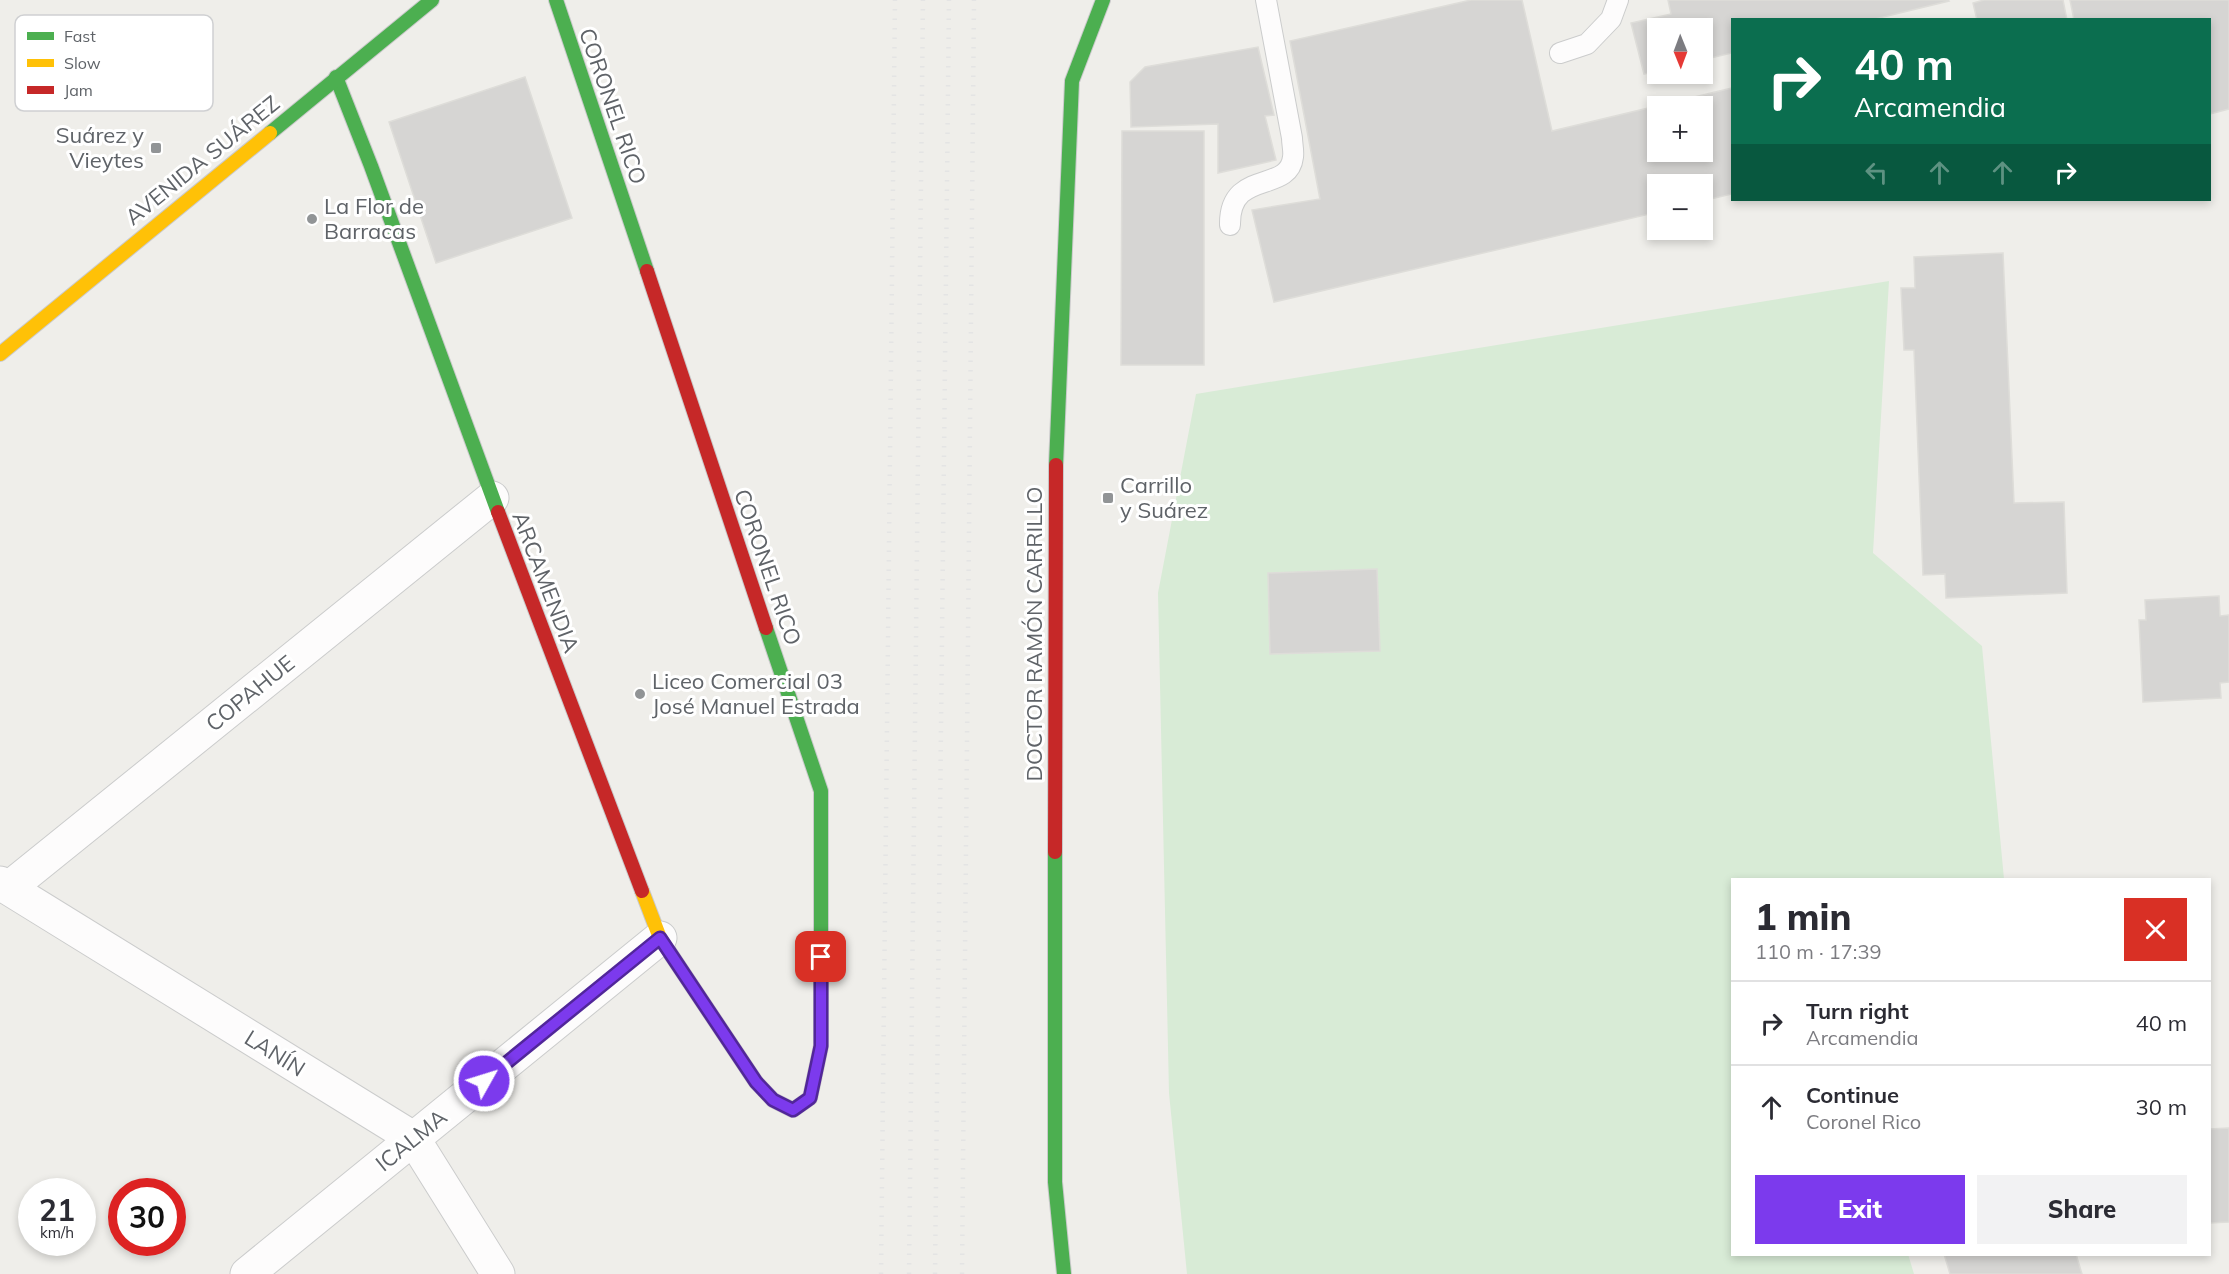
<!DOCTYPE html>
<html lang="en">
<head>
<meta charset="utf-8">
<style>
	:root { --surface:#fff; --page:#f2f2f3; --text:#2b2b33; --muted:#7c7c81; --line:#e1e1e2; --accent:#7c3aed }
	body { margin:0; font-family:Mulish,sans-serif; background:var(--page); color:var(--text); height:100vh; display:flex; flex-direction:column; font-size:22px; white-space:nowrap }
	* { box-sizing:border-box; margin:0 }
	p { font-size:20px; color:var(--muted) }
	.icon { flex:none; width:33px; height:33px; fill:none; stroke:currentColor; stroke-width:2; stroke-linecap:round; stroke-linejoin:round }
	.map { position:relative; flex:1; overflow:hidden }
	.sheet { position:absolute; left:1731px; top:878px; width:480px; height:378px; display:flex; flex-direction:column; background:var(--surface); border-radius:0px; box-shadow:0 3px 9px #0003 }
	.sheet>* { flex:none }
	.top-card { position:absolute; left:1731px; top:18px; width:480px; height:183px; border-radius:0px; box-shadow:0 3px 9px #0003; background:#0b6e4f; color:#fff; overflow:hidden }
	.needle { width:39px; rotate:179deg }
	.buttons { position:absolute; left:1647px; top:18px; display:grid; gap:12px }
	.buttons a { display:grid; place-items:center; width:66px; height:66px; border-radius:0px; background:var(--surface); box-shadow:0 3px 9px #0003; font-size:30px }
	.speed { position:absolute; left:18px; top:1178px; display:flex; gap:12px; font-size:30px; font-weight:700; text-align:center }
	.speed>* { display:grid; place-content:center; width:78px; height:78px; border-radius:50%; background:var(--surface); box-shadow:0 3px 9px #0003; line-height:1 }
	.speed small { font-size:15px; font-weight:400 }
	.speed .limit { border:9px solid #d22; background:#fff; color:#111 }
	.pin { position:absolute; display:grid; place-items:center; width:51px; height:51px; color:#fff; margin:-26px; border-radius:12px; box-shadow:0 3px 9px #0006 }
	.me { position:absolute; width:66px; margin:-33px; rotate:51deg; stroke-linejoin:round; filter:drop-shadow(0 0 4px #0008) }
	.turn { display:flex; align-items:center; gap:21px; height:126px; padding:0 24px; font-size:27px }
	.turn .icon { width:78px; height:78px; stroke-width:2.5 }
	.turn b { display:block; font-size:42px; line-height:51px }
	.lanes { display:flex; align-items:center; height:57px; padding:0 24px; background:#0003; justify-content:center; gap:30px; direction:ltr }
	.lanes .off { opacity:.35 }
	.round { display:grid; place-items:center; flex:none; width:63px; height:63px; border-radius:0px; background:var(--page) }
	.headline { display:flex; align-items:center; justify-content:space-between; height:102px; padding:0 24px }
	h1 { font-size:36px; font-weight:800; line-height:45px }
	.primary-button { display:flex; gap:12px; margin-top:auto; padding:12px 24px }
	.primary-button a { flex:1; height:69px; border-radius:0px; background:var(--accent); color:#fff; font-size:24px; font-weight:800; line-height:69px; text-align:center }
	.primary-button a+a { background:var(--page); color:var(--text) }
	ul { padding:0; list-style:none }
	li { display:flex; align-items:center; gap:18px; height:84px; padding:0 24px; border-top:2px solid var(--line) }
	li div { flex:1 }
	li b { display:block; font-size:22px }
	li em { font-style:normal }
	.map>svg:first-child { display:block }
</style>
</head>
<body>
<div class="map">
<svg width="2229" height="1274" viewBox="0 0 2229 1274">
	<rect width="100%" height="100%" fill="#efeeea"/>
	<path fill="#d8ebd6" d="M 1889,281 L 1873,553 L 1982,646 L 2004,879 L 1732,879 L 1732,1254 L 1908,1254 L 1914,1274 L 1187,1274 L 1169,1093 L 1158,593 L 1196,394 Z"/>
	<g fill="#d6d5d3" stroke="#deddd9" stroke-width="1.5" fill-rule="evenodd">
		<path d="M 1471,0 L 1522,0 L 1552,131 L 1732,88 L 1732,194 L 1702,201 L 1702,184 L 1658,184 L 1658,212 L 1274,302 L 1252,210 L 1320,199 L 1290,41 ZM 1658,106 L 1702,106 L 1702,152 L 1658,152 Z"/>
		<path d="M 1668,0 L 1948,0 L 1949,1 L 1871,20 L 1732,20 L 1732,53 L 1702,60 L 1702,28 L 1658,28 L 1658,71 L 1644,74 L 1631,23 L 1671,14 Z"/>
		<path d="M 1984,0 L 2063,0 L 2067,20 L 1977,20 L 1973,3 Z"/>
		<path d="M 2070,0 L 2229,0 L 2229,109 L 2210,114 L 2210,20 L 2074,20 Z"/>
		<path d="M 1258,47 L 1274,115 L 1265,116 L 1276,160 L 1218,173 L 1218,124 L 1131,127 L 1130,82 L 1145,67 Z"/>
		<path d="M 525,77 L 572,218 L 436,263 L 389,122 Z"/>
		<path d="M 1122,131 L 1204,131 L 1204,365 L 1121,365 Z"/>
		<path d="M 2003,253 L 2014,503 L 2064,502 L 2067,593 L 1946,598 L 1945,574 L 1923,575 L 1914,350 L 1904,350 L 1901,288 L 1915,288 L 1914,257 Z"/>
		<path d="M 1377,569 L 1380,651 L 1270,654 L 1268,573 Z"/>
		<path d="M 2219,596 L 2220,616 L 2229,615 L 2229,682 L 2220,683 L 2221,698 L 2143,702 L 2139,620 L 2146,620 L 2145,600 Z"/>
		<path d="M 2229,1128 L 2229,1222 L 2210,1223 L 2210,1129 Z"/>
		<path d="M 1944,1254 L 2076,1254 L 2082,1274 L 1950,1274 Z"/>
	</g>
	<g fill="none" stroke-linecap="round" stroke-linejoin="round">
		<g stroke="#cbcccc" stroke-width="22">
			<g id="lane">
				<path d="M 1560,53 L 1587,44 L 1611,19 L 1618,0"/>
				<path d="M 1230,225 C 1229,168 1289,194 1293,157 C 1294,151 1292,144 1292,138 L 1266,0"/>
			</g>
		</g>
		<g stroke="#cbcccc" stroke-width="35">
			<g id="street">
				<path d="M 0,883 L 413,1138 L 498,1274"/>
				<path d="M 9,888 L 492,498"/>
				<path d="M 247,1274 L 660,938"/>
			</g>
		</g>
		<g stroke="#cacacb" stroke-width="16">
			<g id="fast">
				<path d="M 556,0 L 647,271"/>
				<path d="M 336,77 L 371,166 L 498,512"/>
				<path d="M 270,133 L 432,0"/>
				<path d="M 1056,465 L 1072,81 L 1103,0"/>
				<path d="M 766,628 L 821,791 L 821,1001"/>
				<path d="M 1055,852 L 1055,1182 L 1064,1274"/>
			</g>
		</g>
		<g stroke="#cacacb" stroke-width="16">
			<g id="slow">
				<path d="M 0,354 L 270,133"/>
				<path d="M 642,891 L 660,938 L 756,1082 L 773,1100 L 793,1110 L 810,1098 L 821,1046 L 821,1001"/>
			</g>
		</g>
		<g stroke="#cacacb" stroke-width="16">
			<g id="jam">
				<path d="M 647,271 L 766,628"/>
				<path d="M 498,512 L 642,891"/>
				<path d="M 1055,852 L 1056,465"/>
			</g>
		</g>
		<use href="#lane" stroke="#fdfcfc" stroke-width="20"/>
		<use href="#street" stroke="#fdfcfc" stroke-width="33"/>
		<use href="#fast" stroke="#4caf50" stroke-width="14"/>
		<use href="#slow" stroke="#ffc107" stroke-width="14"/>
		<use href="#jam" stroke="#c62828" stroke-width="14"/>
		<g stroke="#e4e4e4" stroke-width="4.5" stroke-dasharray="1.5 8" stroke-linecap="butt">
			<path d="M 881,1274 L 895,0"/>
			<path d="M 909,1274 L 923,0"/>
			<path d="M 935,1274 L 949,0"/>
			<path d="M 962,1274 L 974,0"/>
		</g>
	</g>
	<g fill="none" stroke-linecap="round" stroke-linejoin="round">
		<g stroke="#51269a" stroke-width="15">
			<path id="route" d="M 484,1081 L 660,938 L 756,1082 L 773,1100 L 793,1110 L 810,1098 L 821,1046 L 821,957"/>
		</g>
		<use href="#route" stroke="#7c3aed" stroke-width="10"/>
	</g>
	<g fill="#919496" stroke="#fff" stroke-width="2">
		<rect x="150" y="142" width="12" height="12" rx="3"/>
		<circle cx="312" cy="219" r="6"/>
		<rect x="1102" y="492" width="12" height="12" rx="3"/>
		<circle cx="640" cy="694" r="6"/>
	</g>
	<g text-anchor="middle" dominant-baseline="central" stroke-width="6" stroke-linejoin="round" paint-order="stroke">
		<g font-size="22" fill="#5f6368" stroke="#fff">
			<text transform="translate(613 106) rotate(71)">CORONEL RICO</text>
			<text transform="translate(202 160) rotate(-39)">AVENIDA SUÁREZ</text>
			<text transform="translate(768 567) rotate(71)">CORONEL RICO</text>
			<text transform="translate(546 582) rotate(69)">ARCAMENDIA</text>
			<text transform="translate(1034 634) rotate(-90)">DOCTOR RAMÓN CARRILLO</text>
			<text transform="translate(250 693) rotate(-39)">COPAHUE</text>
			<text transform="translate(275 1053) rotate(32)">LANÍN</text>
			<text transform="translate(411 1140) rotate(-39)">ICALMA</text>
		</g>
		<g font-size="22" fill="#5f6368" stroke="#fff" text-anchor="start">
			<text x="144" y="135" text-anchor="end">Suárez y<tspan x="144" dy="25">Vieytes</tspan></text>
			<text x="324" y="206">La Flor de<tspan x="324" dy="25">Barracas</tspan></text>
			<text x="1120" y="485">Carrillo<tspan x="1120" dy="25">y Suárez</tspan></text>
			<text x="652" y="681">Liceo Comercial 03<tspan x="652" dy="25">José Manuel Estrada</tspan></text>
		</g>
	</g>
	<rect x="15" y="15" width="198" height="96" rx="9" fill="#fff" stroke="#cfd0d2" stroke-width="1.5"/>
	<rect x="27" y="32" width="27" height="8" fill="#4caf50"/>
	<rect x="27" y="59" width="27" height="8" fill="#ffc107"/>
	<rect x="27" y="86" width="27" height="8" fill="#c62828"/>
	<g font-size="16" fill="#5f6368">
		<text x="64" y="42">Fast</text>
		<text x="64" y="69">Slow</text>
		<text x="64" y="96">Jam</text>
	</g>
</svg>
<div class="buttons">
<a><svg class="needle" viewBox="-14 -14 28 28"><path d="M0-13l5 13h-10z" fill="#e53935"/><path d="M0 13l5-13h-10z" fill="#7c7c81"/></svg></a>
<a>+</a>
<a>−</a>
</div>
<div class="speed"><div>21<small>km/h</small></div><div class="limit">30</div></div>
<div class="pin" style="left:821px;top:957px;background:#d93025"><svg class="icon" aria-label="arrive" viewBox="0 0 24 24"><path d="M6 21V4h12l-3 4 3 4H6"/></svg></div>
<svg class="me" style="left:484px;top:1081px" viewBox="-20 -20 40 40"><circle r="17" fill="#7c3aed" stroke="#fff" stroke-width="3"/><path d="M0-11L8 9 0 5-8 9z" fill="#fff"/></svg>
<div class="top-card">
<div class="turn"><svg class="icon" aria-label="right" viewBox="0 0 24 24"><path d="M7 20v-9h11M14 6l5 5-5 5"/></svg><div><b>40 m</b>Arcamendia</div></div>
<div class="lanes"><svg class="icon off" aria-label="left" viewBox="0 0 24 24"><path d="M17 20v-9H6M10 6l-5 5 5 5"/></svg><svg class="icon off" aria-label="ahead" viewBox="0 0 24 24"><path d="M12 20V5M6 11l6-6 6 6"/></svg><svg class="icon off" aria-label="ahead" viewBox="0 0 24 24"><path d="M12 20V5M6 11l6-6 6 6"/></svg><svg class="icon" aria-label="right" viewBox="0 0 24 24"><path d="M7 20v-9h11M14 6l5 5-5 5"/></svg></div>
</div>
<section class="sheet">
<div class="headline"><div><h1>1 min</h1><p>110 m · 17:39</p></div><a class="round" style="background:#d93025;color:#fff"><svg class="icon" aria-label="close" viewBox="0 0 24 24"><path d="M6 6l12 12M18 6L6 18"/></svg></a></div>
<ul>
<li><svg class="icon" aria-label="right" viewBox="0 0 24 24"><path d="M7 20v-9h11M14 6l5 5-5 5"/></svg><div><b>Turn right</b><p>Arcamendia</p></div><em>40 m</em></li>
<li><svg class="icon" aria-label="ahead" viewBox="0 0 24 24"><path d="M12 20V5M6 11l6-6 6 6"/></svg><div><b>Continue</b><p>Coronel Rico</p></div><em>30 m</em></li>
</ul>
<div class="primary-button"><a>Exit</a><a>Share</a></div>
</section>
</div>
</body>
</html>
